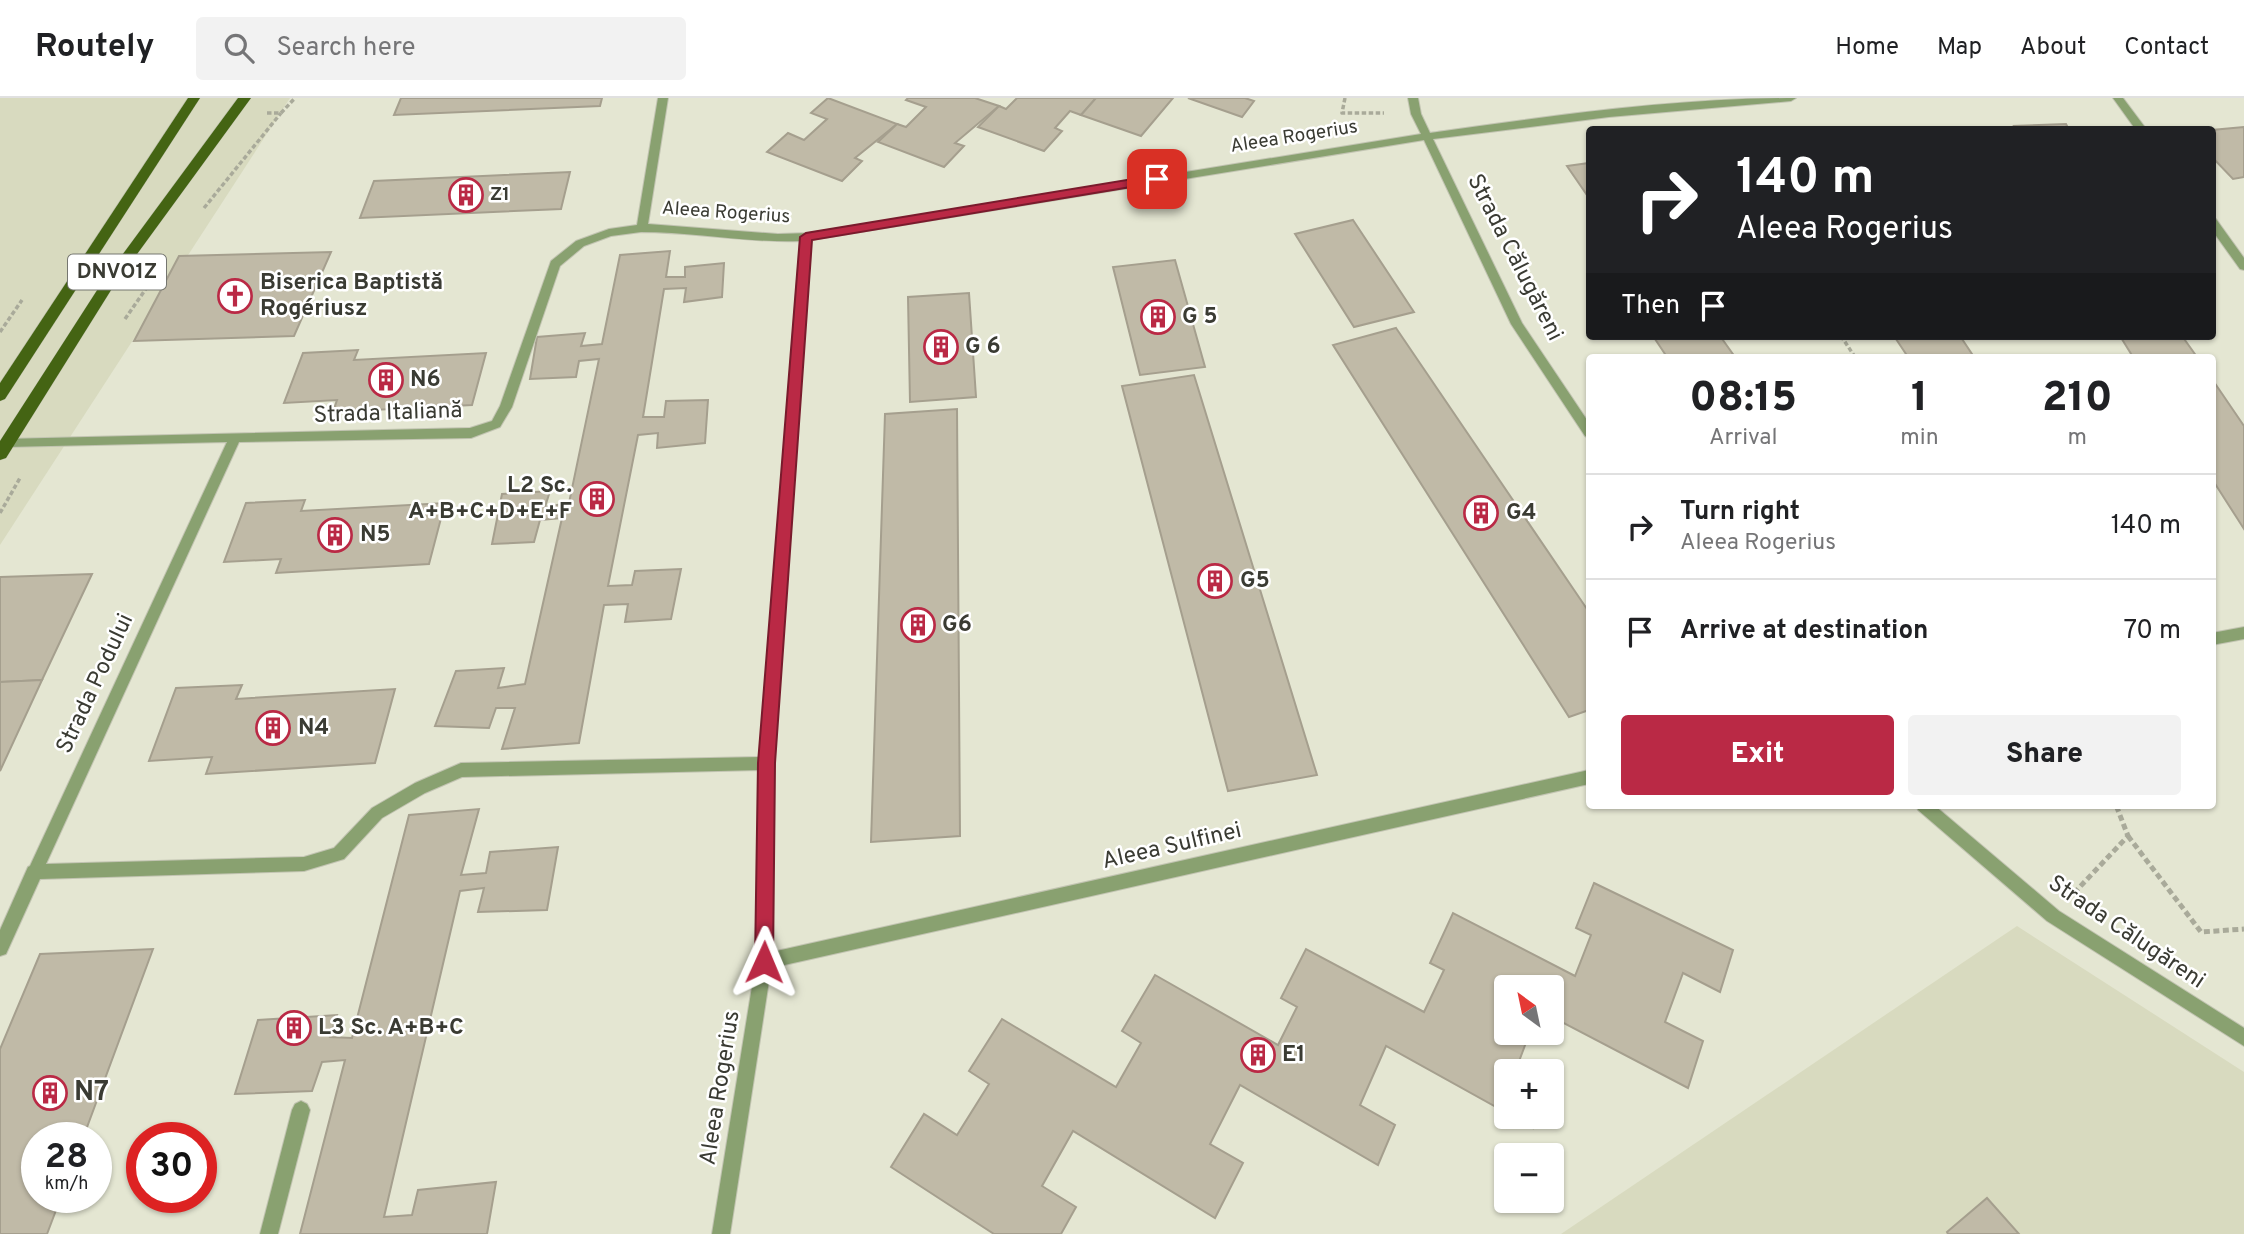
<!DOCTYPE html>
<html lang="en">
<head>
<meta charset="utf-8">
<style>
	:root { --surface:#fff; --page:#f2f2f2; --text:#202124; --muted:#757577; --line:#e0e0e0; --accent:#ba2945 }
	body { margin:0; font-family:Overpass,sans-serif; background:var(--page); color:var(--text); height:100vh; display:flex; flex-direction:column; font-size:26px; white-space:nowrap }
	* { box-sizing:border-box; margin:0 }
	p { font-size:23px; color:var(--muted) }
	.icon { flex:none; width:38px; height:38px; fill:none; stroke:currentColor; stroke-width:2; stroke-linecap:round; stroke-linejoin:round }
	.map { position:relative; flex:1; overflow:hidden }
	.panel { position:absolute; left:1586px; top:256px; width:630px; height:455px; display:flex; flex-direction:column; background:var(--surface); border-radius:7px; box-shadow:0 2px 5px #0004 }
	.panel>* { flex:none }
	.top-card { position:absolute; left:1586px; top:28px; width:630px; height:214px; border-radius:7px; box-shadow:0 2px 5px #0004; background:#202124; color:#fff; overflow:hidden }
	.needle { width:46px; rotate:327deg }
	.controls { position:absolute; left:1494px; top:877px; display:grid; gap:14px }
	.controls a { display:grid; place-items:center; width:70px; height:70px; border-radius:7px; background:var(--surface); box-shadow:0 2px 5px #0004; font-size:35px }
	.speed { position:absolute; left:21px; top:1024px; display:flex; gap:14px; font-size:35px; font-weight:700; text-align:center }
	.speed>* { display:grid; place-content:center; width:91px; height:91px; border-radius:50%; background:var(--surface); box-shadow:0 2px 5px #0004; line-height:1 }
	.speed small { font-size:18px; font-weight:400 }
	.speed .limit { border:10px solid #d22; background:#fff; color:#111 }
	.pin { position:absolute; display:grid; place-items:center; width:60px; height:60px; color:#fff; margin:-30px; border-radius:14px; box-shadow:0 4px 10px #0006 }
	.me { position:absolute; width:77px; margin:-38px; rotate:1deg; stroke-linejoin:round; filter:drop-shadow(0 0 5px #0008) }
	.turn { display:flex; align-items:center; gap:24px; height:147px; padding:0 35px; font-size:32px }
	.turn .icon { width:91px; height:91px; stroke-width:2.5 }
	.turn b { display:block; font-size:49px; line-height:60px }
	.then { display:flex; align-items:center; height:66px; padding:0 35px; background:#0003; gap:14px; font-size:26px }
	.eta { display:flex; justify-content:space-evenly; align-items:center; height:119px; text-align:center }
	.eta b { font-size:42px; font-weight:800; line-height:49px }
	.primary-button { display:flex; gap:14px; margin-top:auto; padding:14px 35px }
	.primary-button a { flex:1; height:80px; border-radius:7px; background:var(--accent); color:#fff; font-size:28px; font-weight:800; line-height:80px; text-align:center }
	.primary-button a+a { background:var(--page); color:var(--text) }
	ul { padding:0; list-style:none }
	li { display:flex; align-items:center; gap:21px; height:105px; padding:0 35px; border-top:2px solid var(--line) }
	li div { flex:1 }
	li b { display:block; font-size:26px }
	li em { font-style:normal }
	header { display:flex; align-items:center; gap:42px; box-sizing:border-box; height:98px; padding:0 35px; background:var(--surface); border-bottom:2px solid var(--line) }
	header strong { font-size:33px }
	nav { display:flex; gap:38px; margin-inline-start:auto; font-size:24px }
	.search { width:490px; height:63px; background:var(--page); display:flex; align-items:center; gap:18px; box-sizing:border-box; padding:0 24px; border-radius:7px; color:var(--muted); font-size:26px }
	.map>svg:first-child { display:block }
</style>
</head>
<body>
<header>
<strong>Routely</strong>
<div class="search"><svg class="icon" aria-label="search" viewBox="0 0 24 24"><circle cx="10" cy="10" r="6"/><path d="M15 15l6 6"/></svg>Search here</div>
<nav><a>Home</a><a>Map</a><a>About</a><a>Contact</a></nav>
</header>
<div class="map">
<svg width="2244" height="1136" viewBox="0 0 2244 1136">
	<rect width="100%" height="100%" fill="#e4e6d2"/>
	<g fill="#d8dabf">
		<path d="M 0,0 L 290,0 L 0,447 Z"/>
		<path d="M 2017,828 L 2244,974 L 2244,1136 L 1561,1136 Z"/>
	</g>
	<g fill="#c0baa7" stroke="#a59f8e" stroke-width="2">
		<path d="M 401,0 L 602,0 L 600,8 L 394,17 Z"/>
		<path d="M 828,0 L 897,26 L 855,60 L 862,63 L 842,83 L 767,54 L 788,35 L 804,42 L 827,21 L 811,15 Z"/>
		<path d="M 908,0 L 975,0 L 999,8 L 955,45 L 964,48 L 944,69 L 878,44 L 897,26 L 906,29 L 926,9 L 906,2 Z"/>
		<path d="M 1017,0 L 1096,0 L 1081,17 L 1070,13 L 1055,30 L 1062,33 L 1044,53 L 978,29 L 999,8 L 1006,11 Z"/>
		<path d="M 1096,0 L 1173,0 L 1141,38 L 1081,17 Z"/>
		<path d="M 1188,0 L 1245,0 L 1254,3 L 1242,19 Z"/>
		<path d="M 2066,26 L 2069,32 L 2016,32 L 2014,28 Z"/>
		<path d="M 2244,29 L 2244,79 L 2233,81 L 2212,59 L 2212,32 Z"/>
		<path d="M 1589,65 L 1589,100 L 1567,68 Z"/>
		<path d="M 570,74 L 561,111 L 360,120 L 374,83 Z"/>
		<path d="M 1353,122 L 1414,214 L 1354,229 L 1295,136 Z"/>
		<path d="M 670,153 L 666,179 L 685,179 L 685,169 L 724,165 L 722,199 L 684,204 L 686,190 L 664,191 L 643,319 L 664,319 L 666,303 L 708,302 L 705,345 L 657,350 L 658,335 L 638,337 L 608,488 L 632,487 L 635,473 L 681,471 L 671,521 L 625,524 L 628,506 L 604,507 L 579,645 L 502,651 L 515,610 L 496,610 L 489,630 L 435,628 L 456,573 L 504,570 L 498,590 L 525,586 L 562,420 L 540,422 L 534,444 L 492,446 L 502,396 L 550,393 L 545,409 L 569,405 L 599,261 L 579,263 L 576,279 L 530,281 L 537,239 L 585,235 L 581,248 L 602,246 L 620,157 Z"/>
		<path d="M 331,154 L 294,238 L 134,243 L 179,158 Z"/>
		<path d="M 1175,162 L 1205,269 L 1140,277 L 1113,169 Z"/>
		<path d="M 969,195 L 976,299 L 910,304 L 908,199 Z"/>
		<path d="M 1396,230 L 1589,514 L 1589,612 L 1569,619 L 1333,247 Z"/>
		<path d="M 1653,238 L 1720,238 L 1735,259 L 1667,259 Z"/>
		<path d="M 1894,238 L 1960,238 L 1974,259 L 1908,259 Z"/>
		<path d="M 2120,238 L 2182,238 L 2197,259 L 2133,259 Z"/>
		<path d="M 358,252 L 354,262 L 486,255 L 472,307 L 333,314 L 337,302 L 284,305 L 303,255 Z"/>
		<path d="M 1194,277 L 1317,677 L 1228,693 L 1122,288 Z"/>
		<path d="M 2212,281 L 2244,328 L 2244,431 L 2212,381 Z"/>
		<path d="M 957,311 L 960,738 L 871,744 L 885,316 Z"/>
		<path d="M 305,402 L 301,413 L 445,405 L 429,466 L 276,475 L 281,461 L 224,464 L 246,405 Z"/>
		<path d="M 92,476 L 42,582 L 0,584 L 0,479 Z"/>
		<path d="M 42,582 L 0,673 L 0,584 Z"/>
		<path d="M 242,587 L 236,601 L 395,591 L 375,665 L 206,676 L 212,659 L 149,663 L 176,590 Z"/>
		<path d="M 479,711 L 461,777 L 486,775 L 490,754 L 558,749 L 547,812 L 478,814 L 484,790 L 460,793 L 384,1119 L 412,1117 L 418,1092 L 496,1084 L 487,1136 L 300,1136 L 345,962 L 322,964 L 312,993 L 235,996 L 258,922 L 337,917 L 330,939 L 352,940 L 409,717 Z"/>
		<path d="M 1594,785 L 1733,852 L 1720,894 L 1683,875 L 1665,924 L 1703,943 L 1688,990 L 1552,919 L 1552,889 L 1507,889 L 1507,934 L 1530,934 L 1518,966 L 1531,973 L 1507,973 L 1507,1015 L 1386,948 L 1360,1007 L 1395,1027 L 1378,1067 L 1240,987 L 1210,1046 L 1243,1065 L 1215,1120 L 1073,1033 L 1042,1088 L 1076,1109 L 1061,1136 L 994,1136 L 891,1069 L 924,1016 L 957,1037 L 989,986 L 969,973 L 1002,921 L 1116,989 L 1141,945 L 1122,933 L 1155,877 L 1278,947 L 1297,909 L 1281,900 L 1306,851 L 1424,914 L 1444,872 L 1430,865 L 1453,815 L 1575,878 L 1591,837 L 1576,830 Z"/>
		<path d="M 153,851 L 83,1040 L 37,1040 L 37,1099 L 61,1099 L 47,1136 L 0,1136 L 0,951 L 40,856 Z"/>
		<path d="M 1513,1018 L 1538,1018 L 1533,1030 Z"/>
		<path d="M 1987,1100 L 2019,1136 L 1948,1136 L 1947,1134 Z"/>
	</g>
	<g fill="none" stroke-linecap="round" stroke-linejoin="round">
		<g stroke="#c2c4b2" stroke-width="2">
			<g id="minor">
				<path d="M 658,0 L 668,0 L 648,126 L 778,136 L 809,135 L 1421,36 L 1411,16 L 1408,0 L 1418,0 L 1421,16 L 1430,35 C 1551,18 1674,0 1796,0 L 1791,3 L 1609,19 L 1433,41 L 1522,225 L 1589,325 L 1589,340 L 1585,338 L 1511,226 L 1424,42 L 811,142 L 774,665 L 772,854 L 1589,672 L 1589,686 L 771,870 L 730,1136 L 712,1136 L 756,864 L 760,672 L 462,679 L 425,695 L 382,720 L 344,761 L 304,773 L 40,781 L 6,856 L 0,858 L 0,832 L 28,769 L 30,768 L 227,344 L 7,349 L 1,344 L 3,341 L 470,330 L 492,323 L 500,308 L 551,163 L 576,143 L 609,131 L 637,127 ZM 641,134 C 694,134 747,145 800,143 L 760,659 L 461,665 L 415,685 L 372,710 L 334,750 L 304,759 L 46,766 L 239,344 L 471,340 L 500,329 L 512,309 L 560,168 L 584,148 L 611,138 Z"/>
				<path d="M 2113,0 L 2123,0 L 2147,32 L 2136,32 Z"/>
				<path d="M 2212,120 L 2216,121 L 2244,160 L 2244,172 L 2240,171 L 2212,132 Z"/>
				<path d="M 2244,529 L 2244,541 L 2212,547 L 2212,535 Z"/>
				<path d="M 1916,707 L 1934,707 L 2059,813 L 2244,930 L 2244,948 L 2047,823 L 1918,712 Z"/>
				<path d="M 301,1003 L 307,1006 L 310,1012 L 278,1136 L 260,1136 L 292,1012 L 295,1006 Z"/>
			</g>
		</g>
		<g stroke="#c2c4b2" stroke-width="1">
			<g id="primary">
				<path d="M 188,0 L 200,0 L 5,301 L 0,303 L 0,285 Z"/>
				<path d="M 238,0 L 251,0 L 113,189 L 6,360 L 0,362 L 0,343 L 103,183 Z"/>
			</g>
		</g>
		<g stroke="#a9aa9a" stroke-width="3.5" stroke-dasharray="4.5 2.5" stroke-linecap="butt">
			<path d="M 1345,0 L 1342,15 L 1384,15"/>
			<path d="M 267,15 L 281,15 L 295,0"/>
			<path d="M 204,110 L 281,15"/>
			<path d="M 125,221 L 150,185"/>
			<path d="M 0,234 L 22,202"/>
			<path d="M 1841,238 L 1855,259"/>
			<path d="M 0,415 L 20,380"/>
		</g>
		<g stroke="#a9aa9a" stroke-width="5" stroke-dasharray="6 3.5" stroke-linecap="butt">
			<path d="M 2128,738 L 2201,834 L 2244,831"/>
			<path d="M 2074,795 L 2128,738 L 2116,707"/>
		</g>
		<use href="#minor" fill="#89a170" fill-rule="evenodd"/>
		<use href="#primary" fill="#446413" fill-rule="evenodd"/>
	</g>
	<path fill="#ba2945" stroke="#791b2d" stroke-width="2" d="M 1157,77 L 1163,81 L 1161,84 L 812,142 L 775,665 L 773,864 L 771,870 L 764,873 L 758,870 L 755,864 L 758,665 L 800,139 L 806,135 Z"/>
	<defs>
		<g id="building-ring" transform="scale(1.75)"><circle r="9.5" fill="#fff" stroke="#ba2945" stroke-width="1.5"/><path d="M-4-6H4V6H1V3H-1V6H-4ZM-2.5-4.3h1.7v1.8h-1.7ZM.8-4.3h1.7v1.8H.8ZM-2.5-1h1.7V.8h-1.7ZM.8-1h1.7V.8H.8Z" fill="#ba2945"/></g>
		<g id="church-ring" transform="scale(1.75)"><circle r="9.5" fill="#fff" stroke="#ba2945" stroke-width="1.5"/><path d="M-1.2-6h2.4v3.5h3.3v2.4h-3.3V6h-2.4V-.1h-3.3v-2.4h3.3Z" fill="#ba2945"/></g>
	</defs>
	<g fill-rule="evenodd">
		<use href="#building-ring" x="466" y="97"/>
		<use href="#church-ring" x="235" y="198"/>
		<use href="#building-ring" x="1158" y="219"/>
		<use href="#building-ring" x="941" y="249"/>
		<use href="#building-ring" x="386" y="282"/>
		<use href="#building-ring" x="597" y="401"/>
		<use href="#building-ring" x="1481" y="415"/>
		<use href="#building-ring" x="335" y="437"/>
		<use href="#building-ring" x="1215" y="483"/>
		<use href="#building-ring" x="918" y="527"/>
		<use href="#building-ring" x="273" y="630"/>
		<use href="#building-ring" x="294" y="930"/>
		<use href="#building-ring" x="1258" y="957"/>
		<use href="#building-ring" x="50" y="995"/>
	</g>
	<g text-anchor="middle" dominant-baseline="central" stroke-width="5" stroke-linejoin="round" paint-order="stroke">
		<g font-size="19" fill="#3a3b33" stroke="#fff">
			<text transform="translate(1294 39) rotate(-9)">Aleea Rogerius</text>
			<text transform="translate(726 115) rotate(4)">Aleea Rogerius</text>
		</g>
		<g font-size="19" font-weight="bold" fill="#3a3b33" stroke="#fff" text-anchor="start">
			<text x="490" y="97">Z1</text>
		</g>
		<rect fill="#fff" stroke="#757670" stroke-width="2" x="68" y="156.5" width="98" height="35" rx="5"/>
		<g font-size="21" font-weight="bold" fill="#3a3b33">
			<text x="117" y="174">DNVO1Z</text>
		</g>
		<g font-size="23" fill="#3a3b33" stroke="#fff">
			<text transform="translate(1514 160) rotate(63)">Strada Călugăreni</text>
			<text transform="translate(388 316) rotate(-2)">Strada Italiană</text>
			<text transform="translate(96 586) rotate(-65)">Strada Podului</text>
			<text transform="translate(1172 749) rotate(-13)">Aleea Sulfinei</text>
			<text transform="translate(2126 835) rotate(34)">Strada Călugăreni</text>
			<text transform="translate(721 990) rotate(-81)">Aleea Rogerius</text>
		</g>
		<g font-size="23" font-weight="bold" fill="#3a3b33" stroke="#fff" text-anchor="start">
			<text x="260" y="185">Biserica Baptistă<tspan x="260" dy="26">Rogériusz</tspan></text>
			<text x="1182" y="219">G 5</text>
			<text x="965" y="249">G 6</text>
			<text x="410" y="282">N6</text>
			<text x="572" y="388" text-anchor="end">L2 Sc.<tspan x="572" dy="26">A+B+C+D+E+F</tspan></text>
			<text x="1506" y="415">G4</text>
			<text x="360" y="437">N5</text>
			<text x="1240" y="483">G5</text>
			<text x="942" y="527">G6</text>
			<text x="298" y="630">N4</text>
			<text x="318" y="930">L3 Sc. A+B+C</text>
			<text x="1282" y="957">E1</text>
		</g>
		<g font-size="28" font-weight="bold" fill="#3a3b33" stroke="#fff" text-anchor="start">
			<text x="74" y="995">N7</text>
		</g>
	</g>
</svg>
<div class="controls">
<a><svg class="needle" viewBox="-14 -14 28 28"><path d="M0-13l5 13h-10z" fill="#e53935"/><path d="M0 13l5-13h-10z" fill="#757577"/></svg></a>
<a>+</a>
<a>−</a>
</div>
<div class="speed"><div>28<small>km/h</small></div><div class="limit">30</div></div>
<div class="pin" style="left:1157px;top:81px;background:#d93025"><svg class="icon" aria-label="arrive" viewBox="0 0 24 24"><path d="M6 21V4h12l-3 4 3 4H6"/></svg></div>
<svg class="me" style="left:764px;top:864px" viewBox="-20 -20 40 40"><path d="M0-17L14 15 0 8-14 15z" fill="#ba2945" stroke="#fff" stroke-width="4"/></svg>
<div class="top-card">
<div class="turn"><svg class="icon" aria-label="right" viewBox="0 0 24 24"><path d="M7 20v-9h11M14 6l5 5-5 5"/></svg><div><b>140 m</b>Aleea Rogerius</div></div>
<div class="then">Then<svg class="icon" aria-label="arrive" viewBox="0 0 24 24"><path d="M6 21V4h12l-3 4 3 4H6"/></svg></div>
</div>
<section class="panel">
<div class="eta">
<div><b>08:15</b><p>Arrival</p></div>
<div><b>1</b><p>min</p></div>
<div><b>210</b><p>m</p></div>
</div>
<ul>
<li><svg class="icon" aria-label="right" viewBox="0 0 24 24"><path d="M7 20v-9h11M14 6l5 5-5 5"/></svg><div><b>Turn right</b><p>Aleea Rogerius</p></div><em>140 m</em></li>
<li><svg class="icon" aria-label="arrive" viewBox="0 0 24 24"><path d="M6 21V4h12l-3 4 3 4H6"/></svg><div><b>Arrive at destination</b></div><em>70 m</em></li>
</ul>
<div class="primary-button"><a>Exit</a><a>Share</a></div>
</section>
</div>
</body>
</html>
